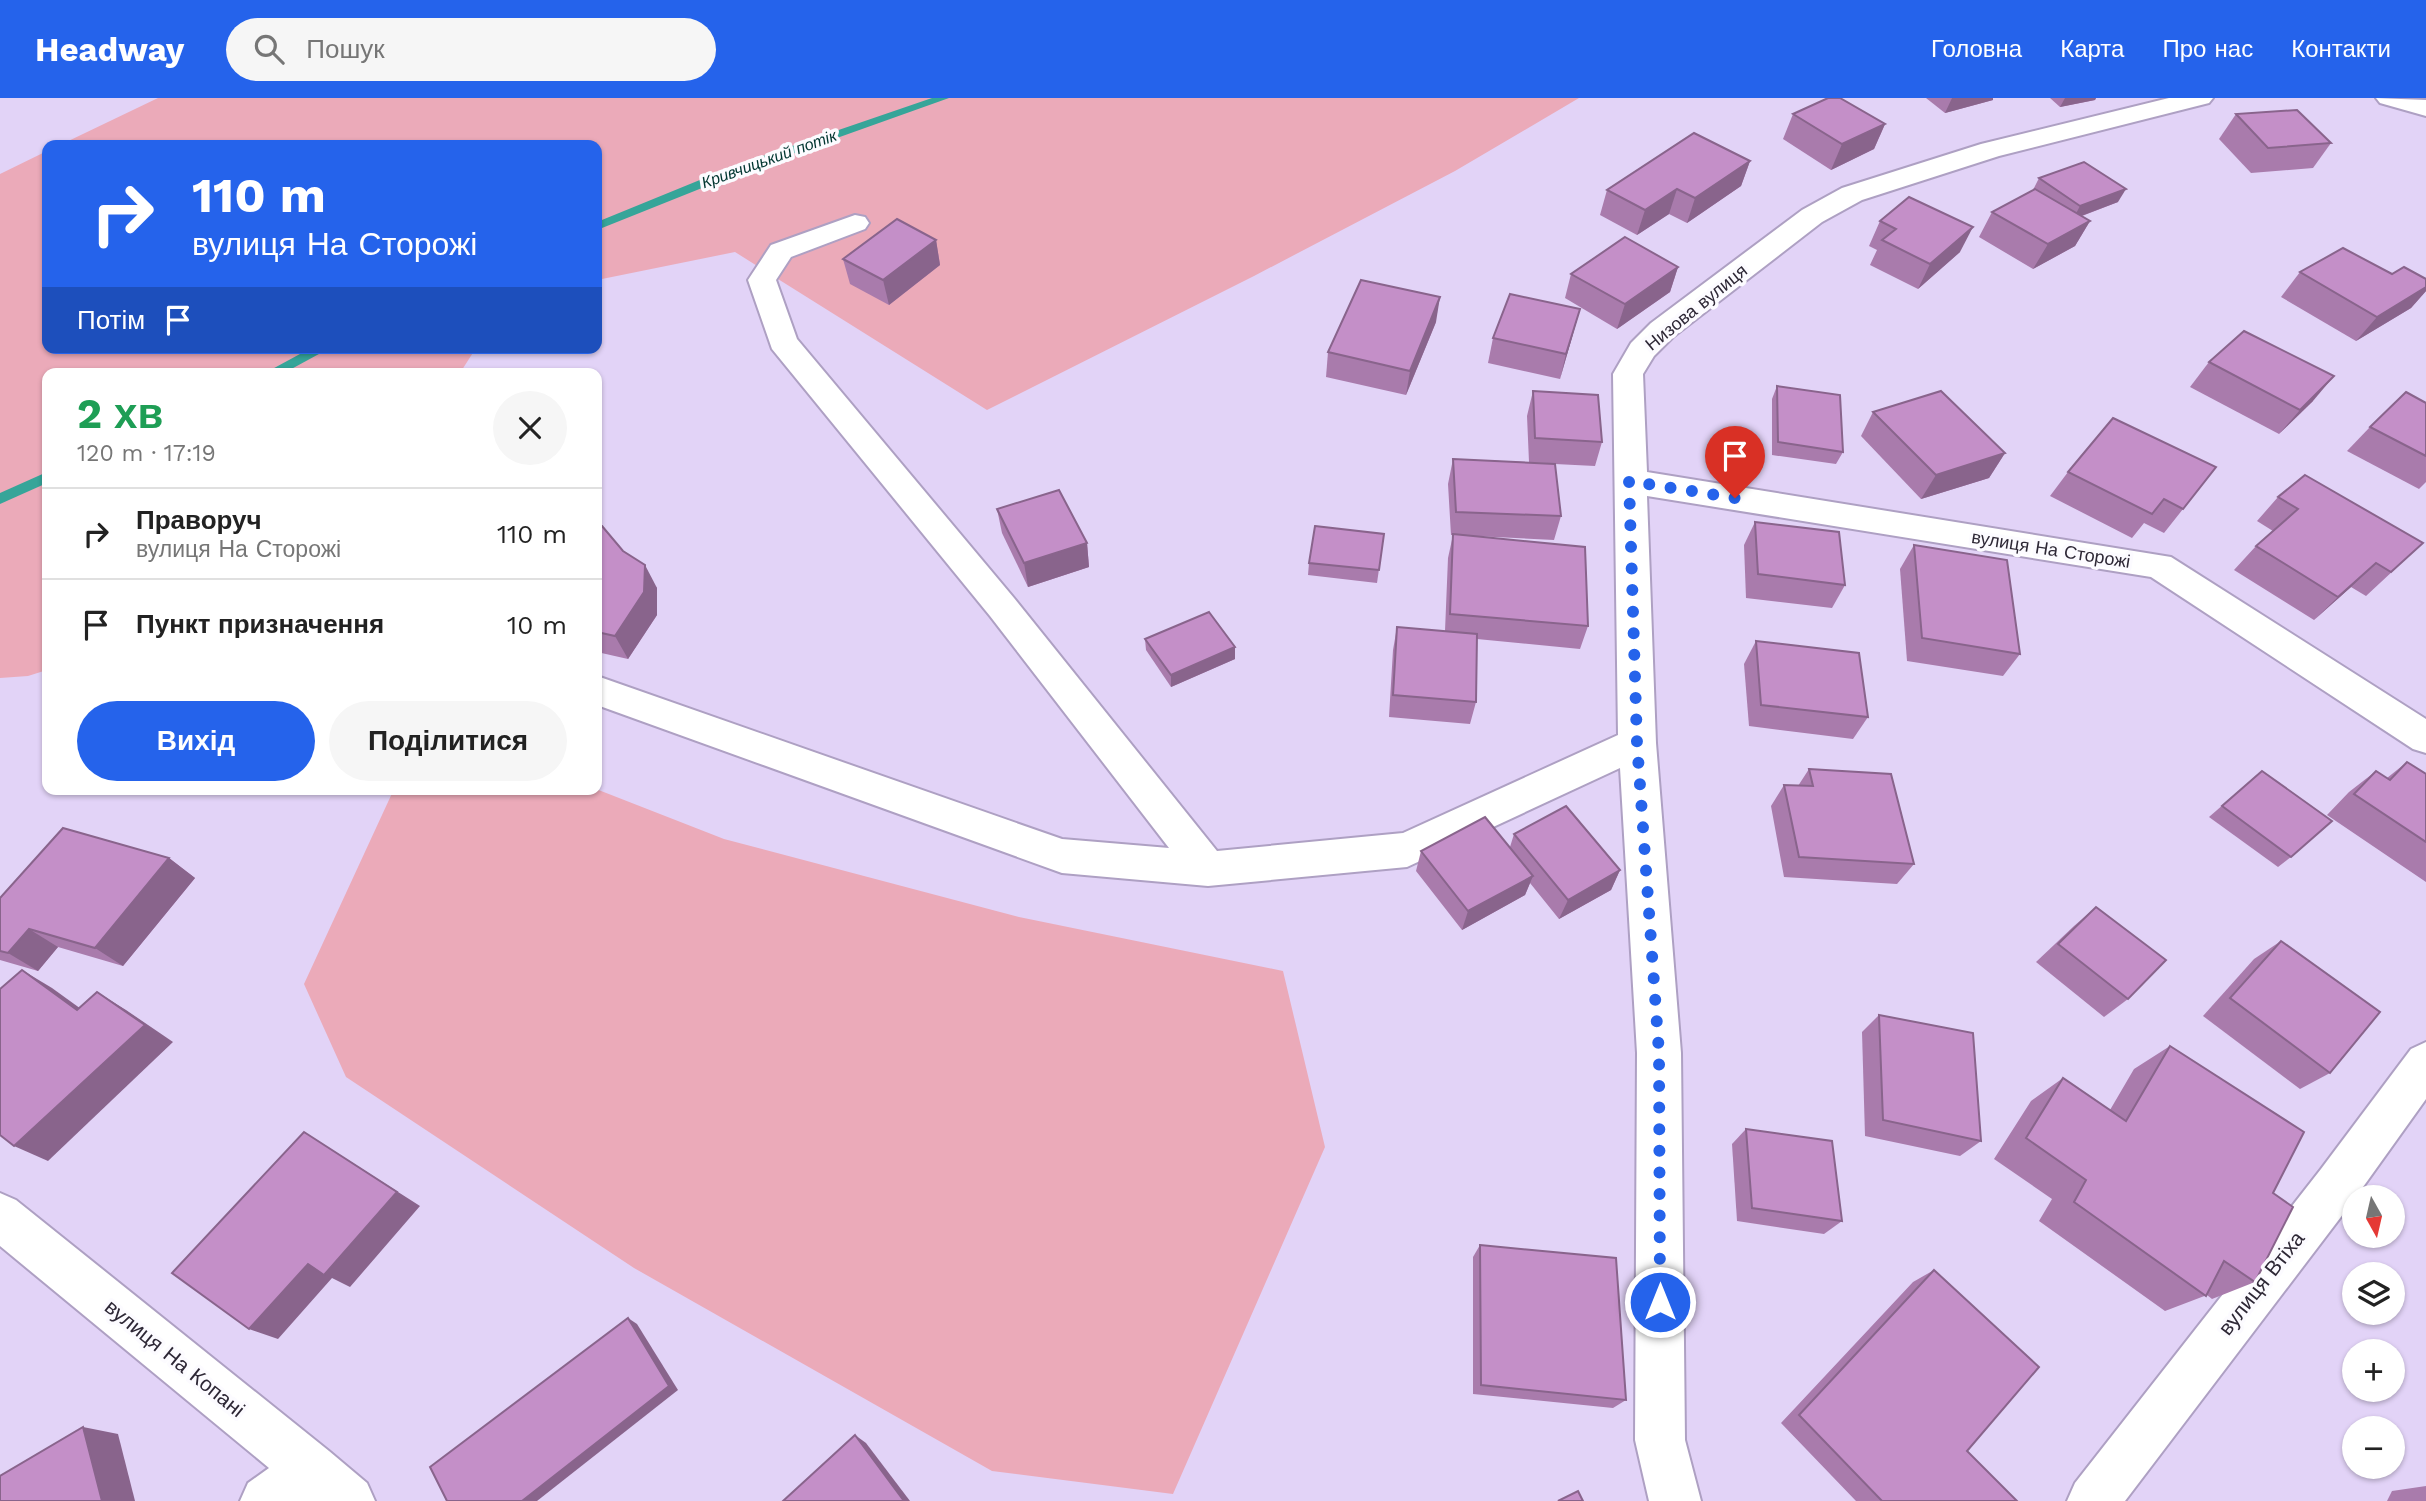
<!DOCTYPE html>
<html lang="uk">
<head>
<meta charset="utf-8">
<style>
	:root { --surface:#fff; --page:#f6f6f6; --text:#222; --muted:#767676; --line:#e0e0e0; --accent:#2563eb }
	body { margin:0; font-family:"Work Sans",sans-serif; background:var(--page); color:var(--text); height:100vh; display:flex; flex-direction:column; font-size:26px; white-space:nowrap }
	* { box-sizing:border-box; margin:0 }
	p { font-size:23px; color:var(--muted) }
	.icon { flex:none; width:38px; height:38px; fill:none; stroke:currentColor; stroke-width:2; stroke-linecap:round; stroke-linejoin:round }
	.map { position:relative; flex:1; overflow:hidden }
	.sheet { position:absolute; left:42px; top:270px; width:560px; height:427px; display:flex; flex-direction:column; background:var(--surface); border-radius:14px; box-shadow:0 2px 5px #0004 }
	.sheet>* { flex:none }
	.top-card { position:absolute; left:42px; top:42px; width:560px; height:214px; border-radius:14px; box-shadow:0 2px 5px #0004; background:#2563eb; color:#fff; overflow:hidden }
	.needle { width:46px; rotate:172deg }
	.buttons { position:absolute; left:2342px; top:1087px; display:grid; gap:14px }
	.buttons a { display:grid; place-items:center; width:63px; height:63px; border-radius:50%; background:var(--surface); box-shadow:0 2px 5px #0004; font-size:35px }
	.pin { position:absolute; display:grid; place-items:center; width:60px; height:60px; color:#fff; margin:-72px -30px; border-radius:50% 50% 50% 0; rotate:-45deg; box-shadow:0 0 7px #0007 }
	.pin .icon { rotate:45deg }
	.me { position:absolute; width:77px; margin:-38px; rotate:0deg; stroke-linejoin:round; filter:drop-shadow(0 0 5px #0008) }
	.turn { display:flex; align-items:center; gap:24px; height:147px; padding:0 35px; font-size:32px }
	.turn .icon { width:91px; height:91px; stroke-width:2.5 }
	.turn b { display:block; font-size:49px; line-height:60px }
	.then { display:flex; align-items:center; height:66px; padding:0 35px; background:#0003; gap:14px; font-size:26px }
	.round { display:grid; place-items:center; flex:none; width:74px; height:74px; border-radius:37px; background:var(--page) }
	.head { display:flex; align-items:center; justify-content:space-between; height:119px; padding:0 35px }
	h1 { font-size:42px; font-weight:700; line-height:52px; color:#1e9e55 }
	.cta { display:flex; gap:14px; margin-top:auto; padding:14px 35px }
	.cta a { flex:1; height:80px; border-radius:42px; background:var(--accent); color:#fff; font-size:28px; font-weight:700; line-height:80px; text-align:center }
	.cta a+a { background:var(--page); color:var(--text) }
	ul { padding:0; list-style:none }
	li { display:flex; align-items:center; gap:21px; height:91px; padding:0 35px; border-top:2px solid var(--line) }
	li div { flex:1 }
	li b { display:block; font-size:26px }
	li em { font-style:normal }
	header { display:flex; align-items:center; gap:42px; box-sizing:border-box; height:98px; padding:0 35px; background:var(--accent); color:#fff }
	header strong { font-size:33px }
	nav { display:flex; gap:38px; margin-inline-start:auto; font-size:24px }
	.search { width:490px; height:63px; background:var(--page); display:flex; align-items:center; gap:18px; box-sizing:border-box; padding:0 24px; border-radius:38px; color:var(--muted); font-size:26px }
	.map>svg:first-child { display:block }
</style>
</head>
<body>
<header>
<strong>Headway</strong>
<div class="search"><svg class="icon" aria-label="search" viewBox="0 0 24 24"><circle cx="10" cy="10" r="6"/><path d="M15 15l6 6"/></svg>Пошук</div>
<nav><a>Головна</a><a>Карта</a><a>Про нас</a><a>Контакти</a></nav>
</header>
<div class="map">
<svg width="2426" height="1403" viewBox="0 0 2426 1403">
	<rect width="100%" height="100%" fill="#e2d3f7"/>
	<g fill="#ebaab9">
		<path d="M 158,0 L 1579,0 L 1455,73 L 1254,178 L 987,312 L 735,154 L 597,182 L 597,47 L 60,47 Z"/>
		<path d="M 47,53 L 47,250 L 476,250 L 460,275 L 47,275 L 47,572 L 28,578 L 0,580 L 0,76 Z"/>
		<path d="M 394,691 L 596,691 L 724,741 L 1019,819 L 1283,873 L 1325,1049 L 1173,1396 L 992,1373 L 634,1170 L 346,979 L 304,886 Z"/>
	</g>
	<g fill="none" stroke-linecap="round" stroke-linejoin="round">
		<g fill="#36a599" fill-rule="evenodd">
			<path d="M 932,0 L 949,0 L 747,72 L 597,132 L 597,124 L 739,66 Z"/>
			<path d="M 311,250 L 330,250 L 284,275 L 265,275 Z"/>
			<path d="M 47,374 L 47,385 L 0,406 L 0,395 Z"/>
		</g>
		<g stroke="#aea0c3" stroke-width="4">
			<g id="minor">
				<path d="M 2169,0 L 2213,0 L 2209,5 L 1999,58 L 1862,102 L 1822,124 L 1673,239 L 1654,258 L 1643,276 L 1647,374 L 2171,459 L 2426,621 L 2426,655 L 2413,651 L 2151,479 L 1647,398 L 1656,645 L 1681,955 L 1685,1342 L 1701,1403 L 1649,1403 L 1635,1342 L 1637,955 L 1620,670 L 1407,769 L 1208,788 L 1062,775 L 597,607 L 597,578 L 1062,741 L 1169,750 L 990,518 L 772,251 L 748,182 L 771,147 L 855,117 L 865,119 L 869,125 L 865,131 L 791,159 L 776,182 L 797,241 L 1014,500 L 1217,753 L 1403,735 L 1618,637 L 1613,276 L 1631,245 L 1651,225 L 1802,112 L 1842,90 L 1981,46 Z"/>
				<path d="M 2376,0 L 2426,2 L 2426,18 L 2380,5 Z"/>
				<path d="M 2426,944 L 2426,1001 L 2353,1103 L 2125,1403 L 2067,1403 L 2075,1385 L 2321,1071 L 2411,951 Z"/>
				<path d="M 0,1095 L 16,1102 L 329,1353 L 367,1385 L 375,1403 L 240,1403 L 248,1385 L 269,1370 L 0,1148 Z"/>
			</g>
		</g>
		<use href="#minor" fill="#fff" fill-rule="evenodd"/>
	</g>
	<g fill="#a97bac">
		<path d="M 1926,0 L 1993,0 L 1993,2 L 1945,15 Z"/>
		<path d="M 2050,0 L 2096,0 L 2095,2 L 2060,9 Z"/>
		<path d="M 1793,16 L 1885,26 L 1874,51 L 1831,72 L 1783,41 Z"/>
		<path d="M 2236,16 L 2331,45 L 2313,70 L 2251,75 L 2219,41 Z"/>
		<path d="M 1750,63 L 1741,88 L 1687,125 L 1669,116 L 1637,137 L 1600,117 L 1607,92 Z"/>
		<path d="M 2039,80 L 2118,104 L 2082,118 L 2090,123 L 2075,148 L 2033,171 L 1979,139 L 1992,114 L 2033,92 Z"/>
		<path d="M 1880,123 L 1960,154 L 1918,191 L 1870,167 L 1877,152 L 1869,148 Z"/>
		<path d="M 936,142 L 940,167 L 889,207 L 850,186 L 843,161 Z"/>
		<path d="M 1678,169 L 1670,194 L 1617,231 L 1565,200 L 1571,176 Z"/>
		<path d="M 2300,174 L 2392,176 L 2426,181 L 2426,193 L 2411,210 L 2356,243 L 2281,199 Z"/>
		<path d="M 1580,211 L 1560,281 L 1488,265 L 1493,240 Z"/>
		<path d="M 1436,224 L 1406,297 L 1326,279 L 1328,254 Z"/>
		<path d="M 2209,264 L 2313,303 L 2279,336 L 2190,289 Z"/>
		<path d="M 1777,288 L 1843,354 L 1836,366 L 1772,357 L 1772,301 Z"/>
		<path d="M 1533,293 L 1602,344 L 1595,368 L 1555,366 L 1561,418 L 1554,442 L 1474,438 L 1588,528 L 1580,551 L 1477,541 L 1476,604 L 1470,626 L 1389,619 L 1393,552 L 1397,529 L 1445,533 L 1448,460 L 1453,437 L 1451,437 L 1448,386 L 1453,361 L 1550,365 L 1529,364 L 1527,318 Z"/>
		<path d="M 2426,305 L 2426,384 L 2419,391 L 2347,353 L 2370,329 Z"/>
		<path d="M 1873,314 L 2005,355 L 1989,380 L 1921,401 L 1861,338 Z"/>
		<path d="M 2113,320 L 2183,411 L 2164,435 L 2144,425 L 2132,440 L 2050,398 L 2068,374 Z"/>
		<path d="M 2278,399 L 2423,445 L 2366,498 L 2351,489 L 2314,522 L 2234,472 L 2256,448 L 2273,433 L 2257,423 Z"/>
		<path d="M 997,411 L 1087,445 L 1089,469 L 1028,489 L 1002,435 Z"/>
		<path d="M 1755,424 L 1845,487 L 1832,510 L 1746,500 L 1744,447 Z"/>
		<path d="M 597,427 L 657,490 L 657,517 L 628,561 L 597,554 Z"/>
		<path d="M 1384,436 L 1377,485 L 1308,477 L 1309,465 Z"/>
		<path d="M 1914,447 L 2020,556 L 2003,578 L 1907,563 L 1900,471 Z"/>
		<path d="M 1145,541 L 1235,561 L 1171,589 L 1146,552 Z"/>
		<path d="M 1756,543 L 1868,619 L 1853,641 L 1749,628 L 1744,566 Z"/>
		<path d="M 2407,664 L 2426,676 L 2426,784 L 2327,717 L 2349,694 L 2376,673 L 2387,680 Z"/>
		<path d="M 1809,671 L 1914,766 L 1897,786 L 1784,779 L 1771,708 L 1784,687 L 1798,688 Z"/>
		<path d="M 2262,673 L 2291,759 L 2278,769 L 2209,719 Z"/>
		<path d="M 1514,736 L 1620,772 L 1611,792 L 1559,821 L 1530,785 L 1525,797 L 1462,832 L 1416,773 L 1421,753 L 1510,749 Z"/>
		<path d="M 169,760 L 195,780 L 123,868 L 58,849 L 38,873 L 0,862 L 0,800 Z"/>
		<path d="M 2096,809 L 2128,901 L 2104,919 L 2036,864 L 2074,828 Z"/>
		<path d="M 2281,843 L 2330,975 L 2300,991 L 2203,918 L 2254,861 Z"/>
		<path d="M 1879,917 L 1981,1043 L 1960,1058 L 1865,1038 L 1862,934 Z"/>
		<path d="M 2170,948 L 2273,1095 L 2255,1184 L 2212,1201 L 2207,1197 L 2165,1213 L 2039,1123 L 2052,1101 L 1994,1061 L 2031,1003 L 2063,980 L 2110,1012 L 2134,971 Z"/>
		<path d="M 1746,1031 L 1842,1123 L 1824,1136 L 1737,1123 L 1732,1046 Z"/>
		<path d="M 1480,1147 L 1626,1302 L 1613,1310 L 1473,1296 L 1473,1159 Z"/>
		<path d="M 1934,1172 L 1967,1353 L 2017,1403 L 1856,1403 L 1781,1325 L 1913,1184 Z"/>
		<path d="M 2426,1388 L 2426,1403 L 2387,1403 L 2392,1393 Z"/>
	</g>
	<g fill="#89648c">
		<path d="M 1952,0 L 1993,0 L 1993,2 L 1945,15 Z"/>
		<path d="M 2065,0 L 2096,0 L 2095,2 L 2060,9 Z"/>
		<path d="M 1885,26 L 1874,51 L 1831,72 L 1842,46 Z"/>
		<path d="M 1750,63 L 1741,88 L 1687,125 L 1695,100 Z"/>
		<path d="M 1677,91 L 1669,116 L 1637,137 L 1645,112 Z"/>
		<path d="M 2126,91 L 2118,104 L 2073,121 L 2080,108 Z"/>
		<path d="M 2090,123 L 2075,148 L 2033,171 L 2048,146 Z"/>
		<path d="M 1973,129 L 1960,154 L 1918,191 L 1930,166 Z"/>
		<path d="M 936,142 L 940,167 L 889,207 L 883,182 Z"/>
		<path d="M 1678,169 L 1670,194 L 1617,231 L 1625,206 Z"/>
		<path d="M 2426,189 L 2426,193 L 2411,210 L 2356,243 L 2377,219 Z"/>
		<path d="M 1440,199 L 1436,224 L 1406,297 L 1410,273 Z"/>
		<path d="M 1580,211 L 1573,236 L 1560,281 L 1566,256 Z"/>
		<path d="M 2334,278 L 2313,303 L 2279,336 L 2300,312 Z"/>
		<path d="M 2005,355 L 1989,380 L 1921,401 L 1936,377 Z"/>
		<path d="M 1087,445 L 1089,469 L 1028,489 L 1024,465 Z"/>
		<path d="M 2376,465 L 2351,489 L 2314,522 L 2338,499 Z"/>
		<path d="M 645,467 L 657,490 L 657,517 L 628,561 L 615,538 Z"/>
		<path d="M 1235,549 L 1235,561 L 1171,589 L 1171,577 Z"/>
		<path d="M 169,760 L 195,780 L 123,868 L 95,850 Z"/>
		<path d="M 1620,772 L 1611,792 L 1559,821 L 1568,802 Z"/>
		<path d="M 1533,778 L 1525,797 L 1462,832 L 1468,813 Z"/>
		<path d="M 29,831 L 58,849 L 38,873 L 8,855 Z"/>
		<path d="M 22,872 L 52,890 L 106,929 L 77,912 Z"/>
		<path d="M 97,894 L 126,912 L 173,944 L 48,1063 L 14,1048 Z"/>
		<path d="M 304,1034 L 420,1108 L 350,1189 L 332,1180 L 278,1241 L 249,1231 L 308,1166 Z"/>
		<path d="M 628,1220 L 637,1226 L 678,1292 L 537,1403 L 522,1403 Z"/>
		<path d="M 83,1329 L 118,1336 L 135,1403 L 102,1403 Z"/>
		<path d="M 855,1337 L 866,1345 L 910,1403 L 904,1403 Z"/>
	</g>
	<g fill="#c48fc8" stroke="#89648c" stroke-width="2">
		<path d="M 1828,0 L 1840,0 L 1885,26 L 1842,46 L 1793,16 Z"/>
		<path d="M 2297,12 L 2331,45 L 2268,50 L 2236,16 Z"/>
		<path d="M 1694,35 L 1750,63 L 1695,100 L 1677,91 L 1645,112 L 1607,92 Z"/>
		<path d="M 2084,64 L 2126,91 L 2080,108 L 2039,80 Z"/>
		<path d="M 2035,91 L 2090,123 L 2048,146 L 1992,114 Z"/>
		<path d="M 1909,99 L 1973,129 L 1930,166 L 1882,142 L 1896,131 L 1880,123 Z"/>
		<path d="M 897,121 L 936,142 L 883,182 L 843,161 Z"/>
		<path d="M 1625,139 L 1678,169 L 1625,206 L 1571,176 Z"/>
		<path d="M 2343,150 L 2392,176 L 2404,169 L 2426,181 L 2426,189 L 2377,219 L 2300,174 Z"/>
		<path d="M 1361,182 L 1440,199 L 1410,273 L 1328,254 Z"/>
		<path d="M 1510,196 L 1580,211 L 1566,256 L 1493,240 Z"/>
		<path d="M 2244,233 L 2334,278 L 2300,312 L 2209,264 Z"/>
		<path d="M 1777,288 L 1840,297 L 1843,354 L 1778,344 Z"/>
		<path d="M 1533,293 L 1598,297 L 1602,344 L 1535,340 Z"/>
		<path d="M 1941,293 L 2005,355 L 1936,377 L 1873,314 Z"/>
		<path d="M 2406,294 L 2426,305 L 2426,358 L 2370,329 Z"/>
		<path d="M 2113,320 L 2216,369 L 2183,411 L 2164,401 L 2152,416 L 2068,374 Z"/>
		<path d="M 1453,361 L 1555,366 L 1561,418 L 1456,414 Z"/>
		<path d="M 2305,377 L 2423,445 L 2391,474 L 2376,465 L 2338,499 L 2256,448 L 2298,411 L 2278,399 Z"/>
		<path d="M 1059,392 L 1087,445 L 1024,465 L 997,411 Z"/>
		<path d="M 1755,424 L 1839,434 L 1845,487 L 1758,476 Z"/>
		<path d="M 597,427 L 602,428 L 623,453 L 645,467 L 644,494 L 615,538 L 597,534 Z"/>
		<path d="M 1315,428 L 1384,436 L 1379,472 L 1309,465 Z"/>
		<path d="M 1453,436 L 1585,449 L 1588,528 L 1450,516 Z"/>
		<path d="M 1914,447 L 2007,462 L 2020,556 L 1922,540 Z"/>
		<path d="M 1209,514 L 1235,549 L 1171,577 L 1145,541 Z"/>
		<path d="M 1397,529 L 1477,536 L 1476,604 L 1393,597 Z"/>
		<path d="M 1756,543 L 1859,555 L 1868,619 L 1761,607 Z"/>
		<path d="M 2407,664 L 2426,676 L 2426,744 L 2354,696 L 2376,673 L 2390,682 Z"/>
		<path d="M 1809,671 L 1891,676 L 1914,766 L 1799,759 L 1784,687 L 1813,688 Z"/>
		<path d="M 2262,673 L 2332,723 L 2291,759 L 2222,708 Z"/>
		<path d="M 1566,708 L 1620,772 L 1568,802 L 1514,736 Z"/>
		<path d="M 1485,719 L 1533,778 L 1468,813 L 1421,753 Z"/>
		<path d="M 63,730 L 169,760 L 95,850 L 29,831 L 8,855 L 0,853 L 0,800 Z"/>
		<path d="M 2096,809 L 2166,862 L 2128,901 L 2058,846 Z"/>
		<path d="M 2281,843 L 2380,914 L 2330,975 L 2230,900 Z"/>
		<path d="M 22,872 L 77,912 L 97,894 L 145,927 L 14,1048 L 0,1037 L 0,891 Z"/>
		<path d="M 1879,917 L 1973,935 L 1981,1043 L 1883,1022 Z"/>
		<path d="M 2170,948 L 2304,1034 L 2273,1095 L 2293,1109 L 2255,1184 L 2224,1163 L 2206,1198 L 2074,1104 L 2086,1082 L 2026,1040 L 2063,980 L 2126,1023 Z"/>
		<path d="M 1746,1031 L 1832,1043 L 1842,1123 L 1752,1110 Z"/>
		<path d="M 304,1034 L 397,1094 L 324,1177 L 308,1166 L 249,1231 L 172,1175 Z"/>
		<path d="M 1480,1147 L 1616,1160 L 1626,1302 L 1481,1287 Z"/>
		<path d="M 1934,1172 L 2039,1269 L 1967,1353 L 2017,1403 L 1882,1403 L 1799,1317 Z"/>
		<path d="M 628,1220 L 669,1288 L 522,1403 L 447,1403 L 430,1369 Z"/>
		<path d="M 83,1329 L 102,1403 L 0,1403 L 0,1378 Z"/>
		<path d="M 855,1337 L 904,1403 L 783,1403 Z"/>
		<path d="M 1578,1393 L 1583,1403 L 1558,1403 Z"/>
	</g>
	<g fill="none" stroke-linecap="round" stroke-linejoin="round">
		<path stroke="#2563eb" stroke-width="12" stroke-dasharray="0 21.6" d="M 1660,1204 L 1659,955 L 1637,645 L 1629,383 L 1735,400"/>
	</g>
	<g text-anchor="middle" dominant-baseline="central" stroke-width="7" stroke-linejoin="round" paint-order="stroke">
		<g font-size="16" font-style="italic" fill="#003530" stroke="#fcfbff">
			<text transform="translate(769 61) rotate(-20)">Кривчицький потік</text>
		</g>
		<g font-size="18" fill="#2e2836" stroke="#fcfbff">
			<text transform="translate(1696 209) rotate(-39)">Низова вулиця</text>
			<text transform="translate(2051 451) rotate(9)">вулиця На Сторожі</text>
		</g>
		<g font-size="21" fill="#2e2836" stroke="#fcfbff">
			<text transform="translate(2261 1185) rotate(-52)">вулиця Втіха</text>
			<text transform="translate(175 1260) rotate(39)">вулиця На Копані</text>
		</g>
	</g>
</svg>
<div class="buttons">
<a><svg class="needle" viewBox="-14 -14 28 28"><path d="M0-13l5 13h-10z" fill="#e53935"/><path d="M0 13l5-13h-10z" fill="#767676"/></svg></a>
<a><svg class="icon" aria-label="layers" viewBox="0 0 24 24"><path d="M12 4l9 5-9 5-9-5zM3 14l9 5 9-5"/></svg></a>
<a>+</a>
<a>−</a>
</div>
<div class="pin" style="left:1735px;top:400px;background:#d93025"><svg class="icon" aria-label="arrive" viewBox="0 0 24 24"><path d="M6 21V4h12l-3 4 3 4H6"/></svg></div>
<svg class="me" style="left:1660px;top:1204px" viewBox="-20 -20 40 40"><circle r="17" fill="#2563eb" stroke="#fff" stroke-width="3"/><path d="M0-11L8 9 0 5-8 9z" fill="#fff"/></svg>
<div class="top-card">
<div class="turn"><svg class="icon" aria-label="right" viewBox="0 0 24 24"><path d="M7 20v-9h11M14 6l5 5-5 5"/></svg><div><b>110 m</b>вулиця На Сторожі</div></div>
<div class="then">Потім<svg class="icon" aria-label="arrive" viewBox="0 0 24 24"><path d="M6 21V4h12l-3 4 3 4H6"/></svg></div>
</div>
<section class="sheet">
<div class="head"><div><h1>2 хв</h1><p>120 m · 17:19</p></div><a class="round"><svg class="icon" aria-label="close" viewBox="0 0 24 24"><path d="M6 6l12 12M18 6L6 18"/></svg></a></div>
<ul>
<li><svg class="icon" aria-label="right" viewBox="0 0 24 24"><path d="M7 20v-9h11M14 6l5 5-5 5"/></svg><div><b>Праворуч</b><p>вулиця На Сторожі</p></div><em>110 m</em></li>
<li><svg class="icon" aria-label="arrive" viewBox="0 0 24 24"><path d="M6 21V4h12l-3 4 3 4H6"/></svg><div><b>Пункт призначення</b></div><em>10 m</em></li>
</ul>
<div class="cta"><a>Вихід</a><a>Поділитися</a></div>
</section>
</div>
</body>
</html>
